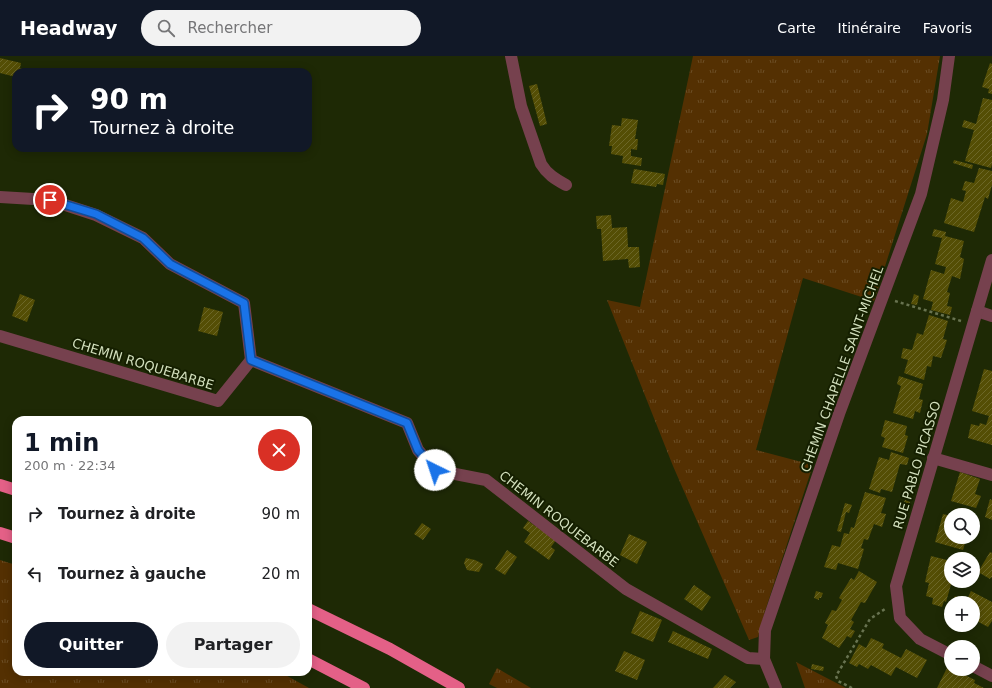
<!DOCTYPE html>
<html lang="fr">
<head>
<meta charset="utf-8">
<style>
	:root { --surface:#fff; --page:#f2f2f2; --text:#202124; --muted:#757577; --accent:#111827 }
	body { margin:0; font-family:"DejaVu Sans",sans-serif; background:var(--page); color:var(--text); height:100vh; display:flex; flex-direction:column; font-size:15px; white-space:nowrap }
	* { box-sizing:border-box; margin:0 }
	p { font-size:13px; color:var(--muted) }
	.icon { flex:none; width:22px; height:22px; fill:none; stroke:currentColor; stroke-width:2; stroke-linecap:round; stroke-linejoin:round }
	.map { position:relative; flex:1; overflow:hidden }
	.sheet { position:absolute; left:12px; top:360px; width:300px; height:260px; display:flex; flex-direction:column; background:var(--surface); border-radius:12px; box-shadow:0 2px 10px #0003 }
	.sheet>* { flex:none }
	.hud { position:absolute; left:12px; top:12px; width:300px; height:84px; border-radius:12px; box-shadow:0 2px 10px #0003; background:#111827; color:#fff; overflow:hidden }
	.fabs { position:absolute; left:944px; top:452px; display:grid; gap:8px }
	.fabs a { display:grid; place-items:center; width:36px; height:36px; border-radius:50%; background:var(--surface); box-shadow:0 2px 10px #0003; font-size:20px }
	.pin { position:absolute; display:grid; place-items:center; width:34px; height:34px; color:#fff; margin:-17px; border:2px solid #fff; border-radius:50%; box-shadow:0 1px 4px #0007 }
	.me { position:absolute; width:44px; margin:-22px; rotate:319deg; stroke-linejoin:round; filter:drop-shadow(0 0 3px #0008) }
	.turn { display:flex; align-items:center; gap:14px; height:84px; padding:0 12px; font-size:18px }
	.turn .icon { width:52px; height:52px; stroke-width:2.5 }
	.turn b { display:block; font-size:28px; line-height:34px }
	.round { display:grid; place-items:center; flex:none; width:42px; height:42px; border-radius:21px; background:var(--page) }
	.summary { display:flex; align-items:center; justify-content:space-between; height:68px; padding:0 12px }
	h1 { font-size:24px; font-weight:800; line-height:30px; color:var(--accent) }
	.cta { display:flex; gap:8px; margin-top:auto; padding:8px 12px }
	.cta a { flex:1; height:46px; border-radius:24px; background:var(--accent); color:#fff; font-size:16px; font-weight:800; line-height:46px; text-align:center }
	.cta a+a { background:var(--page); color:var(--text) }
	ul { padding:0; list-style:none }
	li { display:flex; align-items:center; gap:12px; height:60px; padding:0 12px }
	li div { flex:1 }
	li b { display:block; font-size:15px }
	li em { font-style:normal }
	header { display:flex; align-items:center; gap:24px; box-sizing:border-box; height:56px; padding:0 20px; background:var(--accent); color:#fff }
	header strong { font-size:19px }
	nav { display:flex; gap:22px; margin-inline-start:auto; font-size:14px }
	.search { width:280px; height:36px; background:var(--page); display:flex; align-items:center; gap:10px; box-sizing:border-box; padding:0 14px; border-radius:22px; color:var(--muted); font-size:15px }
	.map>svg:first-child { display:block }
</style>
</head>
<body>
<header>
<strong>Headway</strong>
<div class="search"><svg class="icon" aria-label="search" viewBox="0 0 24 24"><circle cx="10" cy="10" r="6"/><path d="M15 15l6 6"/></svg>Rechercher</div>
<nav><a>Carte</a><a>Itinéraire</a><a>Favoris</a></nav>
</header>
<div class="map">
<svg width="992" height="632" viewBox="0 0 992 632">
	<defs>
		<pattern id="grass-tufts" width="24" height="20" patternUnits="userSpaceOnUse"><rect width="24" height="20" fill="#543002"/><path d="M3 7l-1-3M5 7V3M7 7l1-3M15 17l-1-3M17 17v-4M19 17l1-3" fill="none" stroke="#6c4e25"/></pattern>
		<pattern id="building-hatch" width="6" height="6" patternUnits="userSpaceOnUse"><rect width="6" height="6" fill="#544e05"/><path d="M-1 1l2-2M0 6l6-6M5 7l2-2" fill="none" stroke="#6c6728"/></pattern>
	</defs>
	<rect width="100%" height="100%" fill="#1e2905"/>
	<g fill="url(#grass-tufts)">
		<path d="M 693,0 L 940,0 L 927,78 L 874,245 L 803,222 L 756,394 L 813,409 L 765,555 L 758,581 L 749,584 L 673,410 L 607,244 L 640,251 Z"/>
		<path d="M 0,504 L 16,509 L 16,616 L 280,616 L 309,632 L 0,632 Z"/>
		<path d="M 796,606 L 846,632 L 805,632 Z"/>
		<path d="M 497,612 L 531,632 L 497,632 L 489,628 Z"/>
	</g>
	<g fill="url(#building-hatch)">
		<path d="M 0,2 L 21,7 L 20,12 L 26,14 L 26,16 L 16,16 L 16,21 L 0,17 Z"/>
		<path d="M 990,7 L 992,8 L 992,38 L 988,37 L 989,33 L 982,31 Z"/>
		<path d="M 537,28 L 547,68 L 540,70 L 529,30 Z"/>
		<path d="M 983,42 L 992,44 L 992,108 L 991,112 L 965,105 L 974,74 L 962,71 L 964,64 L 976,68 Z"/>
		<path d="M 622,62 L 638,64 L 635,83 L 638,83 L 637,94 L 631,93 L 631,100 L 642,102 L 641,110 L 622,107 L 623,100 L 611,98 L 612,90 L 609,90 L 612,69 L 621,70 Z"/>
		<path d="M 954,104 L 973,109 L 972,113 L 953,107 Z"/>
		<path d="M 979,112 L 992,115 L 992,129 L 988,143 L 985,141 L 974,176 L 944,167 L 951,142 L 963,146 L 966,135 L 962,134 L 965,125 L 974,127 Z"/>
		<path d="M 634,113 L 665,118 L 663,129 L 657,128 L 656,131 L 631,127 Z"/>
		<path d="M 611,159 L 612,172 L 627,171 L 628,191 L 639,191 L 640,211 L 629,212 L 628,203 L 603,205 L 601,173 L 597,173 L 596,160 Z"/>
		<path d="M 934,173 L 946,176 L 945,180 L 964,185 L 960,201 L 964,203 L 960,223 L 952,220 L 947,236 L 950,237 L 947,250 L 952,251 L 950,259 L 931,254 L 933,246 L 923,243 L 931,214 L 944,218 L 946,211 L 935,208 L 942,182 L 932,180 Z"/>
		<path d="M 20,238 L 35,244 L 27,266 L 12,260 Z"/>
		<path d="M 914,238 L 919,240 L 917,249 L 911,248 Z"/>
		<path d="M 204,251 L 223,256 L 217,280 L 198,275 Z"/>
		<path d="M 929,259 L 948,265 L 943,283 L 947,284 L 941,302 L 933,300 L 931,311 L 927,310 L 924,324 L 904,317 L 908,304 L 901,302 L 903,292 L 912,294 L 917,277 L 923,279 Z"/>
		<path d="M 984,313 L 992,315 L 992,389 L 968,382 L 971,368 L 979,370 L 980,367 L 986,369 L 989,360 L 972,355 Z"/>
		<path d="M 899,320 L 923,328 L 919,343 L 923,344 L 920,357 L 915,355 L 913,363 L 893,357 L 901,330 L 897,328 Z"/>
		<path d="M 885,364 L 907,370 L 905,379 L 908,380 L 903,397 L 882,391 L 885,382 L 881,380 Z"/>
		<path d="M 891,396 L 909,402 L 907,409 L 900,408 L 892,436 L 881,433 L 880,437 L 869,433 L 879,401 L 889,404 Z"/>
		<path d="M 960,416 L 980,423 L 975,438 L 981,440 L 976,452 L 951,445 Z"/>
		<path d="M 865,436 L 886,442 L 881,457 L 886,458 L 882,471 L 874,468 L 868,484 L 864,483 L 861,492 L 864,493 L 858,513 L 838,507 L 836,514 L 824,511 L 832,489 L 840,491 L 844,477 L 849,478 L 851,471 L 854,472 Z"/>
		<path d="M 990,443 L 992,444 L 992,464 L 985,461 Z"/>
		<path d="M 905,444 L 910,446 L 907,453 L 902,451 Z"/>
		<path d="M 845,447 L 852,449 L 849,457 L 846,456 L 841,476 L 837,475 Z"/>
		<path d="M 943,458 L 951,460 L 951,481 L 967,481 L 963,494 L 935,486 Z"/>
		<path d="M 528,465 L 556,484 L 551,491 L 555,494 L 549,504 L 524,486 L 530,477 L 523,472 Z"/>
		<path d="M 422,467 L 431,473 L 423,484 L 414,478 Z"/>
		<path d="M 629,478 L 647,486 L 637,508 L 620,499 Z"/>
		<path d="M 507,494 L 517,501 L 505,519 L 495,513 Z"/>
		<path d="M 990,496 L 992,497 L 992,522 L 991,521 L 990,523 L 978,516 Z"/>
		<path d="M 931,500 L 951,505 L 952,525 L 946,546 L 944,545 L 942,551 L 932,548 L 933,542 L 926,540 L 929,527 L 925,526 Z"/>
		<path d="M 466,502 L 475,504 L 483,508 L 479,516 L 467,514 L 464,507 Z"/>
		<path d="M 859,515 L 877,526 L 865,547 L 861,546 L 851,564 L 854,566 L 850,573 L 855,575 L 851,582 L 847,580 L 839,592 L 822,582 L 828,569 L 825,567 L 832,554 L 836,555 L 842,544 L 839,542 L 843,535 L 851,522 L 854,524 Z"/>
		<path d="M 694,529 L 711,541 L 702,555 L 684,543 Z"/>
		<path d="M 816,535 L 823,537 L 821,542 L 819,542 L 819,544 L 814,542 Z"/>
		<path d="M 971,535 L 992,546 L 992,565 L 988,571 L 973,563 L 973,547 L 965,547 Z"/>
		<path d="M 955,540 L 961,543 L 958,547 L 952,547 Z"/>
		<path d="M 951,548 L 951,558 L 946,556 Z"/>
		<path d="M 640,555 L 662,564 L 653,586 L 631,577 Z"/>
		<path d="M 673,575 L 712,593 L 708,603 L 668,586 Z"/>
		<path d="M 871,582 L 884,588 L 882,592 L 901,602 L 906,593 L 927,604 L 917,622 L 896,611 L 891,620 L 871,609 L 868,613 L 859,608 L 857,611 L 849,607 L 859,588 L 866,592 Z"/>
		<path d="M 624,595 L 645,604 L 637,624 L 615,615 Z"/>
		<path d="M 812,608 L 824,611 L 823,615 L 811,613 Z"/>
		<path d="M 948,610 L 951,613 L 958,613 L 957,615 L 975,624 L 974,627 L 984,632 L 937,632 Z"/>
		<path d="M 725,619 L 736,626 L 730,632 L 713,632 Z"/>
	</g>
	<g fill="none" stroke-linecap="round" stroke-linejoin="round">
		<g stroke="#687350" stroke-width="2.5" stroke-dasharray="3 3" stroke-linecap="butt">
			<path d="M 895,245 L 961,265"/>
			<path d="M 852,632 L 838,625 L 836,620 L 870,563 L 885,553"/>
		</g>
		<g stroke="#76414e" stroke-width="12">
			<path d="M 511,0 L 521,50 L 541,108 C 547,118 555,123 566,129"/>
			<path d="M 0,141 L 50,144 L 96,159 L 143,182 L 170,208 L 244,247 L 251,304"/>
			<path d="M 977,255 L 992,260"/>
			<path d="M 0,280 L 218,345 L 251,304 L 407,367 L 418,394 L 435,414 L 486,424 L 626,533 L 748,602 L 764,603"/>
			<path d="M 933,402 L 992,419"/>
			<path d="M 951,599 L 920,583 L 900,562 L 896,530 L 992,204"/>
			<path d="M 973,610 L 992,620"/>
			<path d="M 776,632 L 764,603 L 765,574 L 839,358 L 921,138 L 943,44 L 949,0"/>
		</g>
		<g stroke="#e46087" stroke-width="12">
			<path d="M 0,429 L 16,434"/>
			<path d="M 0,477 L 16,482"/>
			<path d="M 308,553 L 390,593 L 459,632"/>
			<path d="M 308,603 L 364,632"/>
		</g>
	</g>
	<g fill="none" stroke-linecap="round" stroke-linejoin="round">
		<g stroke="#114b97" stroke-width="10">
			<path id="route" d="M 50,144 L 96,158 L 143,182 L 170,208 L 244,247 L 251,304 L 407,367 L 418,394 L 435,414"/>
		</g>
		<use href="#route" stroke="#1a73e8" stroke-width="7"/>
	</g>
	<g text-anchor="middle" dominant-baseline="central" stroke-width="4" stroke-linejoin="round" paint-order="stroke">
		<g font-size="13" fill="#d2dfbc" stroke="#151f00">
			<text transform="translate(143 308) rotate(17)">CHEMIN ROQUEBARBE</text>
			<text transform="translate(842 313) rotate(-70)">CHEMIN CHAPELLE SAINT-MICHEL</text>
			<text transform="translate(917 409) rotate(-73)">RUE PABLO PICASSO</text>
			<text transform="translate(559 463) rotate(38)">CHEMIN ROQUEBARBE</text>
		</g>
	</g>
</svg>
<div class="fabs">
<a><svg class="icon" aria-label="search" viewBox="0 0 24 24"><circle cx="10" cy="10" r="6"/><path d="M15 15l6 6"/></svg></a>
<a><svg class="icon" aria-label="layers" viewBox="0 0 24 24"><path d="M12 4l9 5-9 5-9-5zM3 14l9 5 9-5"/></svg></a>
<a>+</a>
<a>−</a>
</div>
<div class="pin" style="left:50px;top:144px;background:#d93025"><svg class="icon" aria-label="arrive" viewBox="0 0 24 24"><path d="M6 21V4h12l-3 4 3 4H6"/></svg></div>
<svg class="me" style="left:435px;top:414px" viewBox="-20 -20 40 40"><circle r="19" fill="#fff"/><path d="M0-13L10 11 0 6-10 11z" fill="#1a73e8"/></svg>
<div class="hud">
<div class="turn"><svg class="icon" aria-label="right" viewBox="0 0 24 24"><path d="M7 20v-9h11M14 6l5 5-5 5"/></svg><div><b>90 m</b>Tournez à droite</div></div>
</div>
<section class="sheet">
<div class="summary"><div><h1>1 min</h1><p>200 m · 22:34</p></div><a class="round" style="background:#d93025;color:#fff"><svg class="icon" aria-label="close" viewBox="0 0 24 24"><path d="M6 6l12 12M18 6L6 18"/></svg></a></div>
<ul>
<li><svg class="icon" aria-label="right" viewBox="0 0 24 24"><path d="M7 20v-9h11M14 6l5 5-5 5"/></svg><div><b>Tournez à droite</b></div><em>90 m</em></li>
<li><svg class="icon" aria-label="left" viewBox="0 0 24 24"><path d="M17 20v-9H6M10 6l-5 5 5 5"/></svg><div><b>Tournez à gauche</b></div><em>20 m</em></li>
</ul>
<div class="cta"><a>Quitter</a><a>Partager</a></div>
</section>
</div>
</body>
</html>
